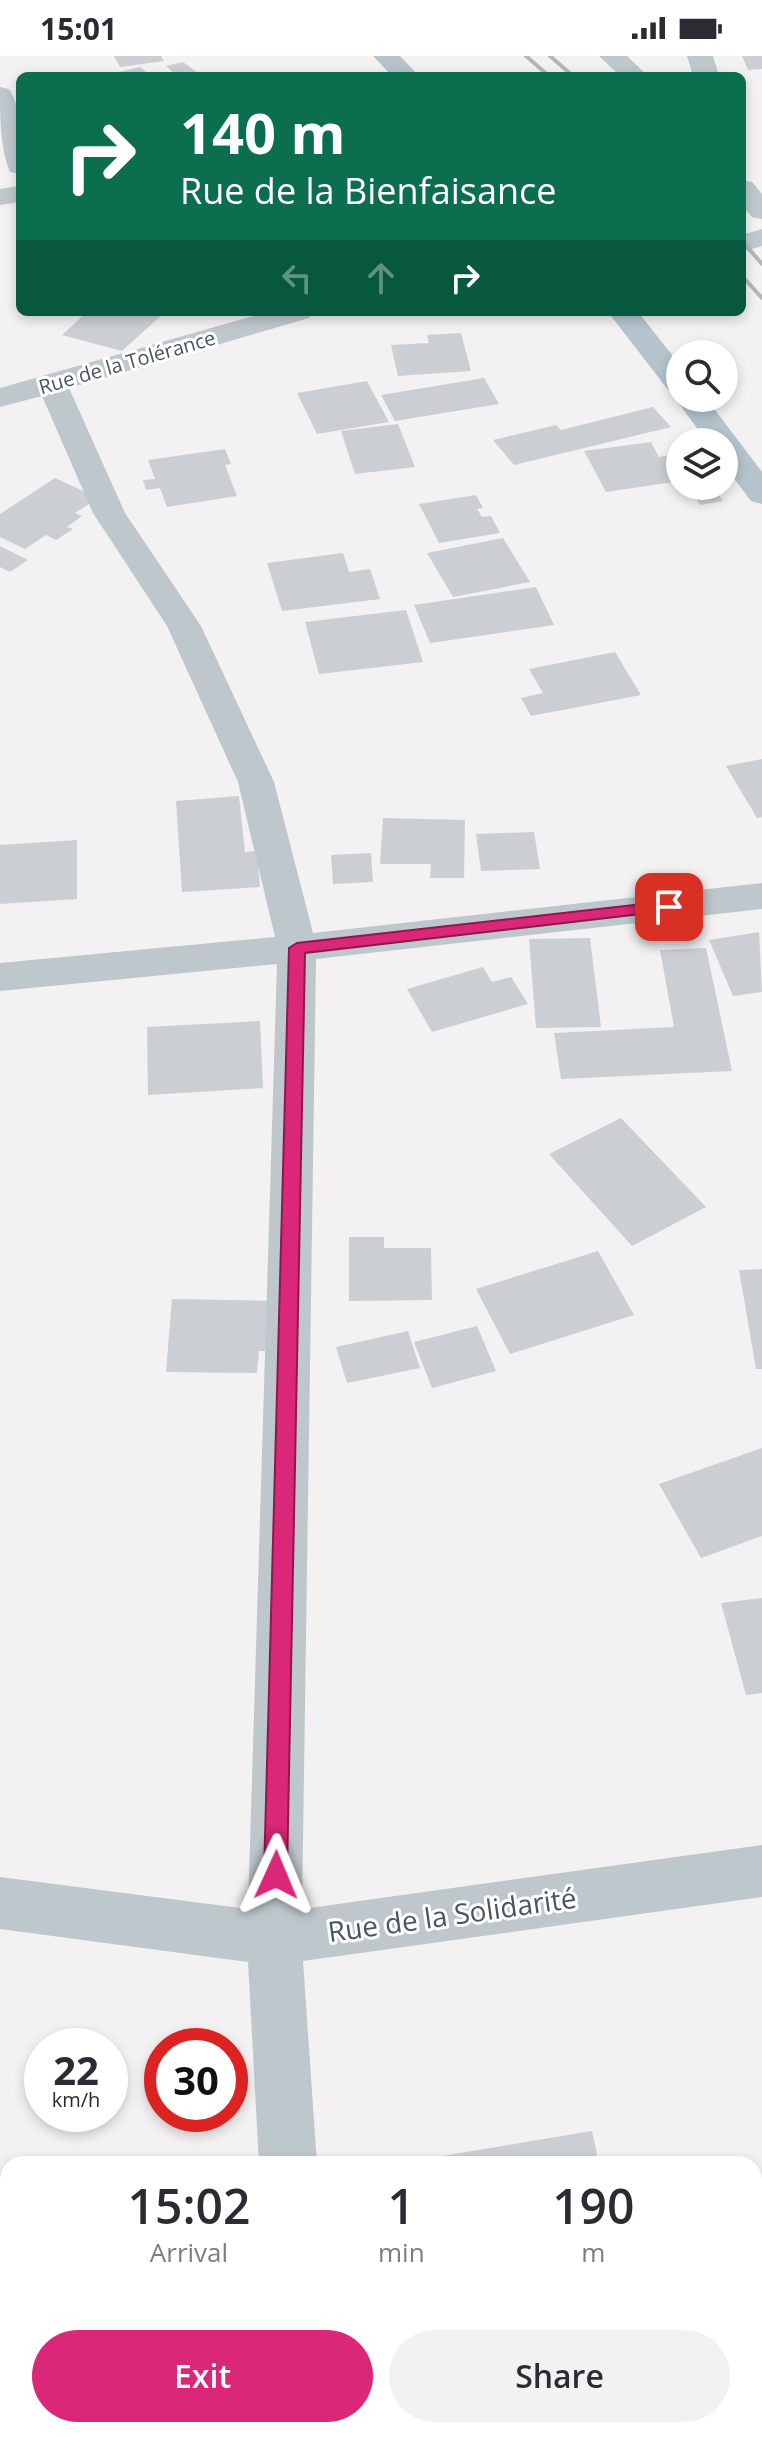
<!DOCTYPE html>
<html lang="en">
<head>
<meta charset="utf-8">
<style>
	:root { --surface:#fff; --page:#f2f2f3; --text:#2b2b33; --muted:#7c7c81; --accent:#db2777 }
	body { margin:0; font-family:"Open Sans",sans-serif; background:var(--page); color:var(--text); height:100vh; display:flex; flex-direction:column; font-size:30px; white-space:nowrap }
	* { box-sizing:border-box; margin:0 }
	p { font-size:26px; color:var(--muted) }
	.icon { flex:none; width:44px; height:44px; fill:none; stroke:currentColor; stroke-width:2; stroke-linecap:round; stroke-linejoin:round }
	.map { position:relative; flex:1; overflow:hidden }
	.side { position:absolute; left:0px; top:2100px; width:762px; height:282px; display:flex; flex-direction:column; background:var(--surface); border-radius:24px 24px 0 0; box-shadow:0 4px 12px #0003 }
	.side>* { flex:none }
	.hud { position:absolute; left:16px; top:16px; width:730px; height:244px; border-radius:12px; box-shadow:0 4px 12px #0003; background:#0b6e4f; color:#fff; overflow:hidden }
	.fabs { position:absolute; left:666px; top:284px; display:grid; gap:16px }
	.fabs a { display:grid; place-items:center; width:72px; height:72px; border-radius:50%; background:var(--surface); box-shadow:0 4px 12px #0003; font-size:40px }
	.speed { position:absolute; left:24px; top:1972px; display:flex; gap:16px; font-size:40px; font-weight:700; text-align:center }
	.speed>* { display:grid; place-content:center; width:104px; height:104px; border-radius:50%; background:var(--surface); box-shadow:0 4px 12px #0003; line-height:1 }
	.speed small { font-size:20px; font-weight:400 }
	.speed .limit { border:12px solid #d22; background:#fff; color:#111 }
	.pin { position:absolute; display:grid; place-items:center; width:68px; height:68px; color:#fff; margin:-34px; border-radius:16px; box-shadow:0 4px 12px #0006 }
	.me { position:absolute; width:88px; margin:-44px; rotate:1deg; stroke-linejoin:round; filter:drop-shadow(0 0 6px #0008) }
	.turn { display:flex; align-items:center; gap:28px; height:168px; padding:0 32px; font-size:36px }
	.turn .icon { width:104px; height:104px; stroke-width:2.5 }
	.turn b { display:block; font-size:56px; line-height:68px }
	.lanes { display:flex; align-items:center; height:76px; padding:0 32px; background:#0003; justify-content:center; gap:40px; direction:ltr }
	.lanes .off { opacity:.35 }
	.eta { display:flex; justify-content:space-evenly; align-items:center; height:136px; text-align:center }
	.eta b { font-size:48px; font-weight:600; line-height:56px }
	.primary-button { display:flex; gap:16px; margin-top:auto; padding:16px 32px }
	.primary-button a { flex:1; height:92px; border-radius:48px; background:var(--accent); color:#fff; font-size:32px; font-weight:600; line-height:92px; text-align:center }
	.primary-button a+a { background:var(--page); color:var(--text) }
	.status { display:flex; justify-content:space-between; align-items:center; height:56px; padding:0 40px; background:var(--surface); direction:ltr }
	.status svg { height:22px; fill:currentColor }
	.map>svg:first-child { display:block }
</style>
</head>
<body>
<div class="status"><b>15:01</b><svg viewBox="0 0 49 12"><path d="M0 12V9h3v3zM5 12V6h3v6zM10 12V3h3v9zM15 12V0h3v12zM26 1h20v11H26zM47 4h2v5h-2z"/></svg></div>
<div class="map">
<svg width="762" height="2381" viewBox="0 0 762 2381">
	<rect width="100%" height="100%" fill="#f3f1f1"/>
	<g fill="#cbcfd3">
		<path d="M 114,0 L 161,0 L 164,5 L 120,11 Z"/>
		<path d="M 742,0 L 762,0 L 762,13 L 748,14 Z"/>
		<path d="M 183,6 L 202,20 L 171,20 L 175,18 L 166,10 Z"/>
		<path d="M 140,11 L 146,16 L 107,20 L 107,19 Z"/>
		<path d="M 87,256 L 165,256 L 122,295 L 62,279 Z"/>
		<path d="M 461,277 L 471,315 L 398,320 L 391,289 L 429,287 L 427,279 Z"/>
		<path d="M 484,322 L 499,348 L 395,365 L 381,339 Z"/>
		<path d="M 367,325 L 389,366 L 317,378 L 297,337 Z"/>
		<path d="M 653,351 L 671,371 L 514,409 L 493,384 L 556,369 L 561,374 Z"/>
		<path d="M 398,368 L 415,411 L 355,418 L 341,375 Z"/>
		<path d="M 651,386 L 659,401 L 675,398 L 680,407 L 680,425 L 606,436 L 584,395 Z"/>
		<path d="M 225,393 L 231,408 L 225,409 L 237,440 L 167,451 L 160,432 L 146,434 L 143,424 L 155,423 L 148,404 Z"/>
		<path d="M 55,422 L 98,442 L 75,457 L 82,460 L 67,471 L 73,473 L 56,484 L 46,479 L 25,493 L 0,481 L 0,458 Z"/>
		<path d="M 689,430 L 713,430 L 723,445 L 700,449 Z"/>
		<path d="M 476,439 L 483,452 L 477,453 L 482,461 L 491,460 L 500,477 L 439,487 L 419,448 Z"/>
		<path d="M 503,482 L 530,526 L 453,541 L 427,497 Z"/>
		<path d="M 0,490 L 28,504 L 10,516 L 0,511 Z"/>
		<path d="M 343,497 L 349,516 L 370,513 L 380,543 L 282,555 L 267,507 Z"/>
		<path d="M 536,531 L 554,569 L 430,587 L 414,549 Z"/>
		<path d="M 406,554 L 423,606 L 319,618 L 305,566 Z"/>
		<path d="M 615,596 L 641,639 L 531,660 L 521,642 L 543,637 L 529,613 Z"/>
		<path d="M 762,703 L 762,761 L 757,762 L 726,710 Z"/>
		<path d="M 239,740 L 245,796 L 257,795 L 260,831 L 182,836 L 176,745 Z"/>
		<path d="M 383,762 L 465,764 L 464,822 L 430,822 L 431,808 L 380,808 Z"/>
		<path d="M 534,776 L 540,813 L 481,815 L 476,778 Z"/>
		<path d="M 77,784 L 77,843 L 0,848 L 0,789 Z"/>
		<path d="M 371,797 L 373,826 L 333,828 L 331,799 Z"/>
		<path d="M 759,876 L 762,936 L 733,940 L 709,884 Z"/>
		<path d="M 590,882 L 601,971 L 536,972 L 529,883 Z"/>
		<path d="M 706,892 L 732,1015 L 561,1023 L 554,977 L 674,971 L 660,894 Z"/>
		<path d="M 483,911 L 492,926 L 511,921 L 528,948 L 432,976 L 407,933 Z"/>
		<path d="M 260,965 L 263,1032 L 148,1039 L 147,971 Z"/>
		<path d="M 621,1062 L 706,1151 L 632,1190 L 549,1098 Z"/>
		<path d="M 349,1181 L 384,1181 L 384,1192 L 431,1192 L 432,1244 L 349,1245 Z"/>
		<path d="M 598,1195 L 634,1259 L 510,1298 L 476,1233 Z"/>
		<path d="M 762,1213 L 762,1313 L 756,1313 L 739,1214 Z"/>
		<path d="M 172,1243 L 285,1245 L 282,1295 L 259,1295 L 257,1317 L 166,1316 Z"/>
		<path d="M 477,1270 L 496,1315 L 432,1332 L 414,1286 Z"/>
		<path d="M 408,1275 L 420,1312 L 347,1327 L 336,1291 Z"/>
		<path d="M 762,1392 L 762,1480 L 701,1502 L 659,1428 Z"/>
		<path d="M 762,1542 L 762,1637 L 746,1639 L 721,1547 Z"/>
		<path d="M 592,2075 L 599,2108 L 406,2108 L 406,2106 Z"/>
		<rect x="440" y="2374" width="151" height="7"/>
	</g>
	<g fill="none" stroke-linecap="round" stroke-linejoin="round">
		<g fill="#bec7cc" fill-rule="evenodd">
			<path d="M 599,0 L 627,0 L 648,20 L 620,20 Z"/>
			<path d="M 687,0 L 713,0 L 719,20 L 693,20 Z"/>
			<path d="M 0,31 L 9,33 C 25,57 20,91 20,118 L 10,116 C 0,93 0,58 0,31 Z"/>
			<path d="M 742,124 L 752,126 L 762,138 L 762,163 L 752,161 L 742,149 Z"/>
			<path d="M 20,130 L 20,146 L 0,149 L 0,133 Z"/>
			<path d="M 267,256 L 314,256 L 309,262 L 69,332 L 125,457 L 201,570 L 274,726 L 313,877 L 762,827 L 762,853 L 316,903 L 302,1853 L 762,1789 L 762,1841 L 303,1905 L 317,2108 L 259,2108 L 248,1906 L 0,1873 L 0,1821 L 248,1853 L 277,908 L 0,935 L 0,907 L 275,881 L 238,726 L 167,570 L 93,457 L 42,340 L 0,351 L 0,332 Z"/>
			<path d="M 281,2374 L 343,2374 L 344,2381 L 282,2381 Z"/>
		</g>
		<path fill="#bfc9d0" fill-rule="evenodd" d="M 762,173 L 762,190 L 742,196 L 742,179 Z"/>
		<g fill="#b4c3cc" fill-rule="evenodd">
			<path d="M 373,0 L 400,0 L 419,20 L 392,20 Z"/>
			<path d="M 608,256 L 638,256 L 680,309 L 680,342 L 706,342 L 762,416 L 762,448 L 751,445 L 724,409 L 724,386 L 707,386 L 675,342 L 678,338 L 669,335 Z"/>
		</g>
		<g stroke="#b4b7ba" stroke-width="4">
			<path d="M 526,0 L 549,20"/>
			<path d="M 550,0 L 573,20"/>
			<path d="M 742,185 L 762,208"/>
			<path d="M 742,220 L 762,242"/>
		</g>
	</g>
	<path fill="#db2777" stroke="#8e194d" stroke-width="2" d="M 669,845 L 677,851 L 675,854 L 305,897 L 287,1819 L 283,1827 L 276,1830 L 268,1827 L 264,1819 L 289,892 L 297,887 Z"/>
	<g text-anchor="middle" dominant-baseline="central" stroke-width="6" stroke-linejoin="round" paint-order="stroke">
		<g font-size="20" fill="#4b565c" stroke="#fff">
			<text transform="translate(127 306) rotate(-16)">Rue de la Tolérance</text>
		</g>
		<g font-size="28" fill="#4b565c" stroke="#fff">
			<text transform="translate(452 1858) rotate(-8)">Rue de la Solidarité</text>
		</g>
	</g>
</svg>
<div class="fabs">
<a><svg class="icon" aria-label="search" viewBox="0 0 24 24"><circle cx="10" cy="10" r="6"/><path d="M15 15l6 6"/></svg></a>
<a><svg class="icon" aria-label="layers" viewBox="0 0 24 24"><path d="M12 4l9 5-9 5-9-5zM3 14l9 5 9-5"/></svg></a>
</div>
<div class="speed"><div>22<small>km/h</small></div><div class="limit">30</div></div>
<div class="pin" style="left:669px;top:851px;background:#d93025"><svg class="icon" aria-label="arrive" viewBox="0 0 24 24"><path d="M6 21V4h12l-3 4 3 4H6"/></svg></div>
<svg class="me" style="left:276px;top:1819px" viewBox="-20 -20 40 40"><path d="M0-17L14 15 0 8-14 15z" fill="#db2777" stroke="#fff" stroke-width="4"/></svg>
<div class="hud">
<div class="turn"><svg class="icon" aria-label="right" viewBox="0 0 24 24"><path d="M7 20v-9h11M14 6l5 5-5 5"/></svg><div><b>140 m</b>Rue de la Bienfaisance</div></div>
<div class="lanes"><svg class="icon off" aria-label="left" viewBox="0 0 24 24"><path d="M17 20v-9H6M10 6l-5 5 5 5"/></svg><svg class="icon off" aria-label="ahead" viewBox="0 0 24 24"><path d="M12 20V5M6 11l6-6 6 6"/></svg><svg class="icon" aria-label="right" viewBox="0 0 24 24"><path d="M7 20v-9h11M14 6l5 5-5 5"/></svg></div>
</div>
<section class="side">
<div class="eta">
<div><b>15:02</b><p>Arrival</p></div>
<div><b>1</b><p>min</p></div>
<div><b>190</b><p>m</p></div>
</div>
<div class="primary-button"><a>Exit</a><a>Share</a></div>
</section>
</div>
</body>
</html>
